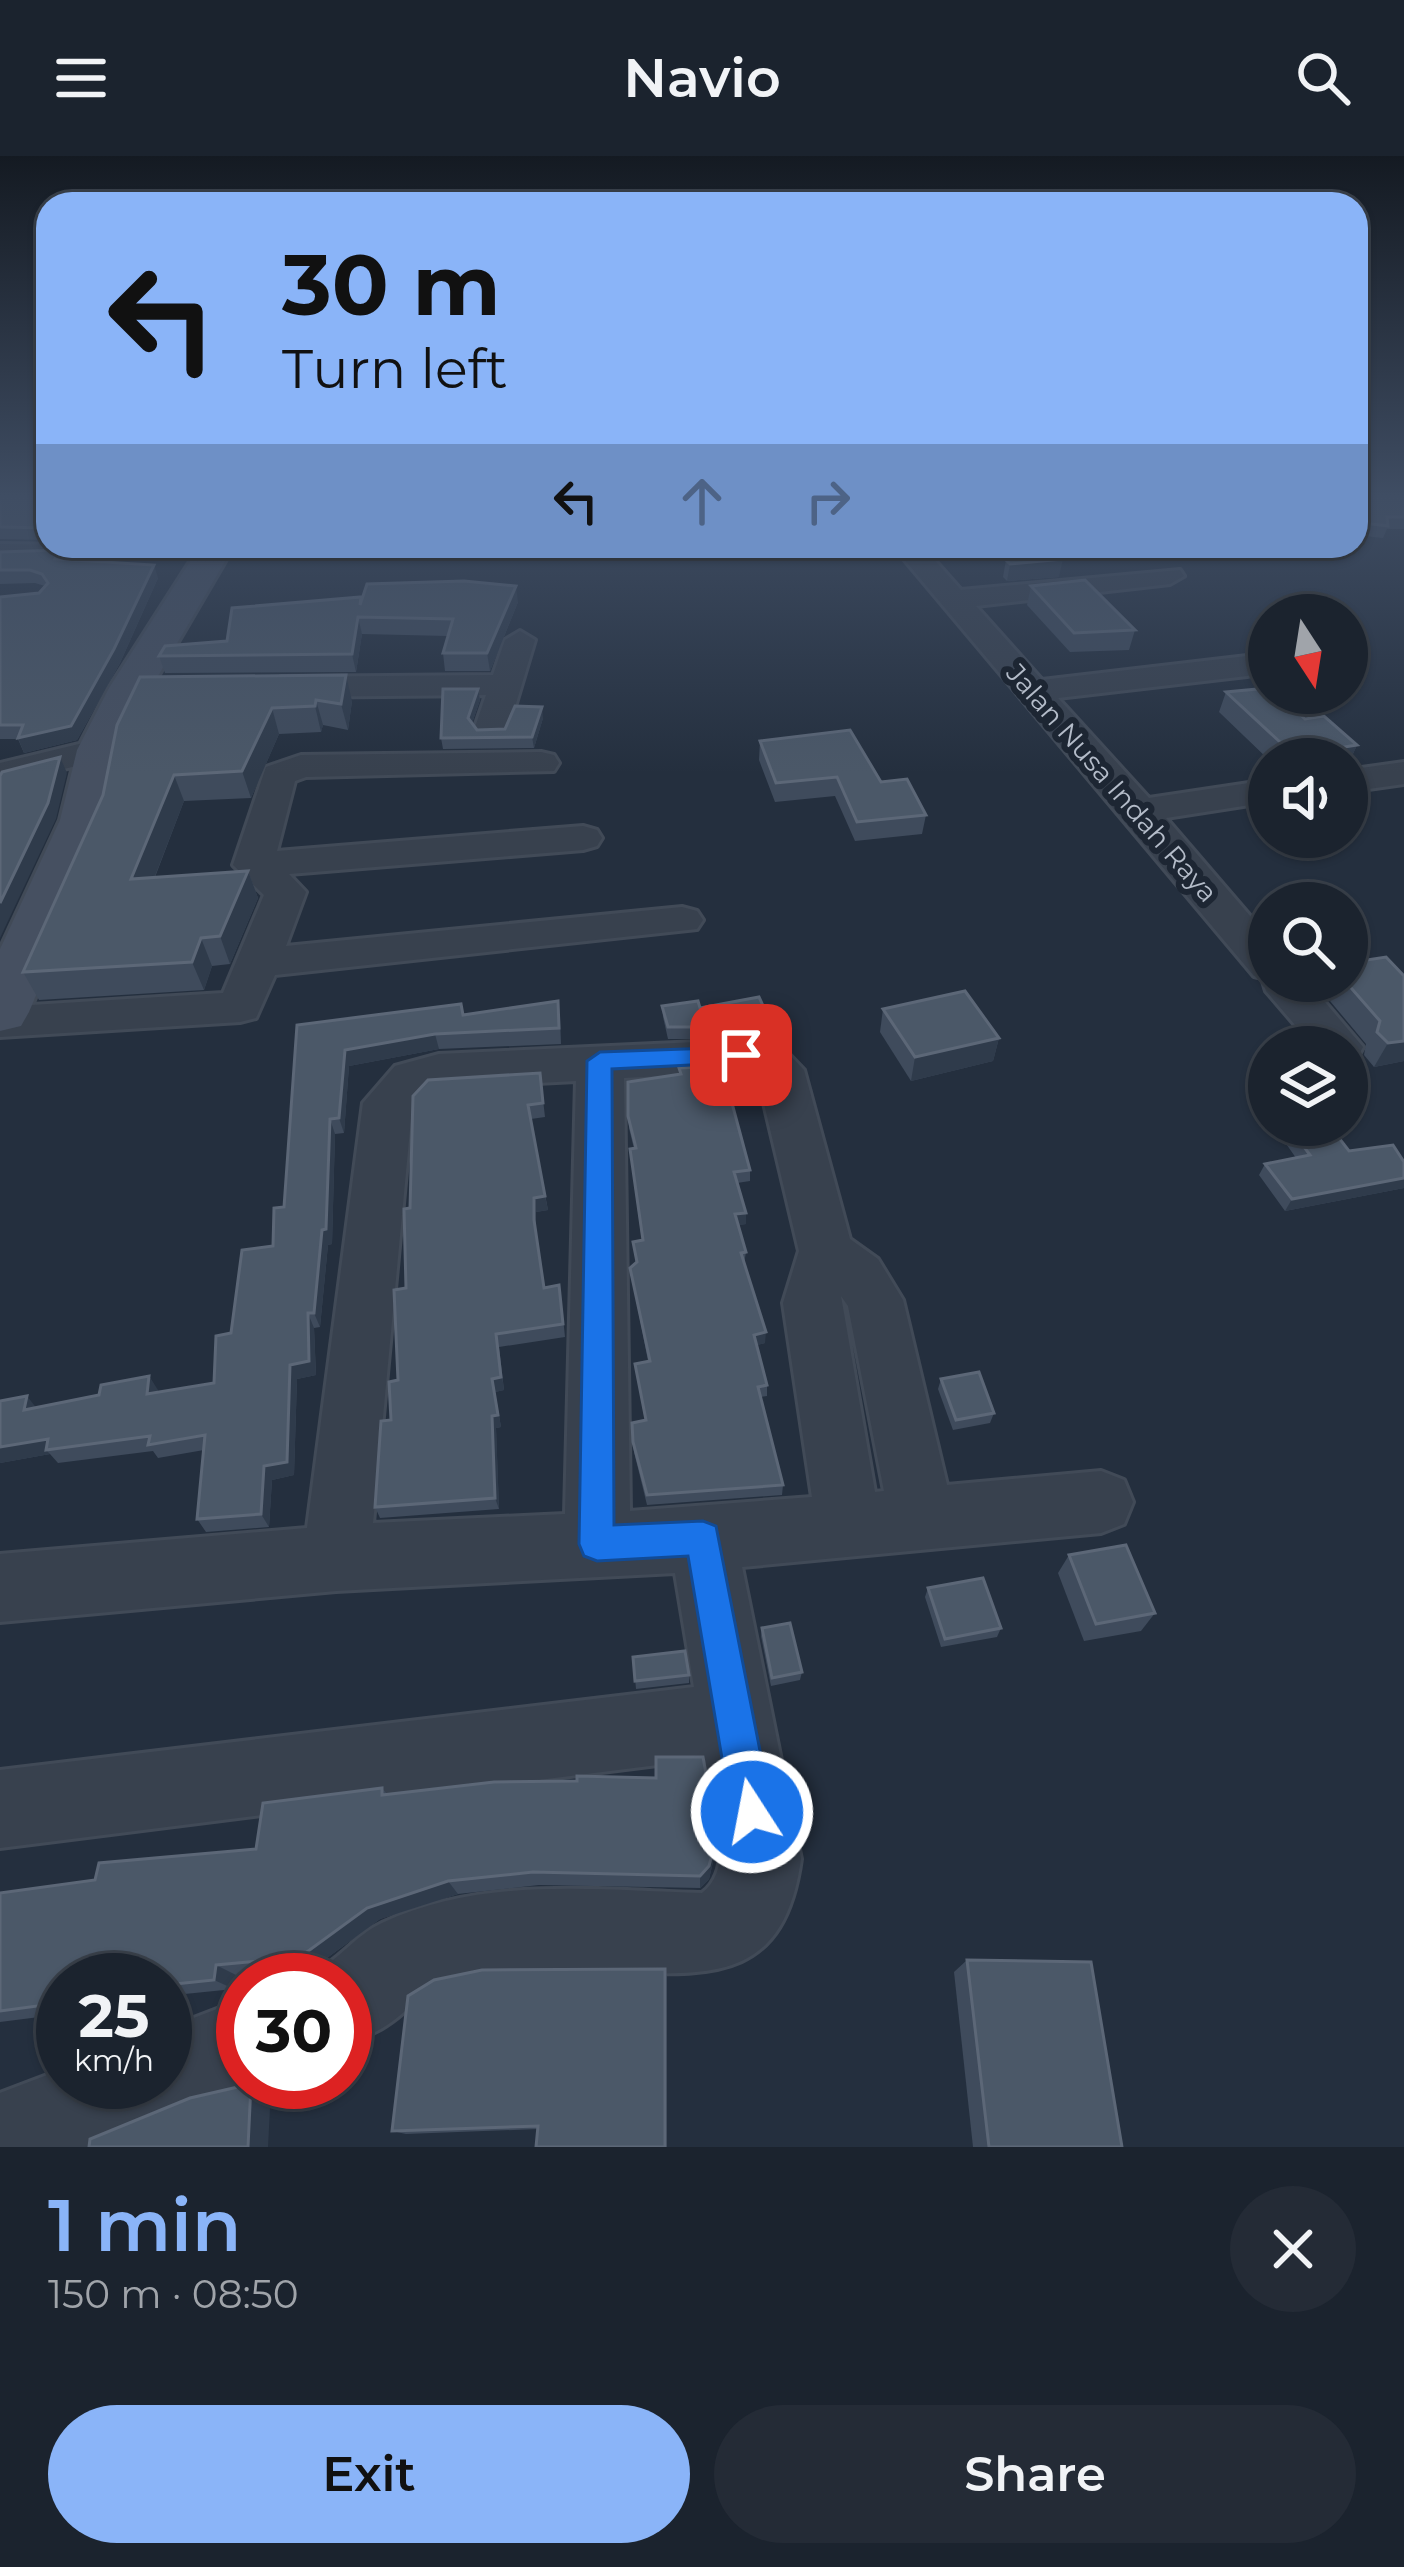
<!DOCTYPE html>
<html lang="en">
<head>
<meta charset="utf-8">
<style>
	:root { --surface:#1b232e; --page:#242b36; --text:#f1f3f6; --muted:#a0a4aa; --line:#39404a; --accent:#8ab4f8 }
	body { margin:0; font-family:Montserrat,sans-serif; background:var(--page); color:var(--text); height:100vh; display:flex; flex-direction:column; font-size:45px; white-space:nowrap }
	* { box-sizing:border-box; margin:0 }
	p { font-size:39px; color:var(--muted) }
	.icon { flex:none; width:66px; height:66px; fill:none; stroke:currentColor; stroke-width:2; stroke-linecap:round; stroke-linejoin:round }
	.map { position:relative; height:1991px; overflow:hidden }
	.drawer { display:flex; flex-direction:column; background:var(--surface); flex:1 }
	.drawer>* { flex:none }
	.banner { position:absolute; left:36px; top:36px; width:1332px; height:366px; border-radius:36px; box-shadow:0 3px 9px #0004,0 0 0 3px var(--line); background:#8ab4f8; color:#111; overflow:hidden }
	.needle { width:78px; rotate:168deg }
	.controls { position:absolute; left:1248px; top:438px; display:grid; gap:24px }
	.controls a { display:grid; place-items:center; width:120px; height:120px; border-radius:50%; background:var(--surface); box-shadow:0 3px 9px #0004,0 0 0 3px var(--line); font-size:60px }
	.speed { position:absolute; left:36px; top:1797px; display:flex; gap:24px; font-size:60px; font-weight:700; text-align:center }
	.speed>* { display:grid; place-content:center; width:156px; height:156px; border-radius:50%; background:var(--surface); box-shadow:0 3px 9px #0004,0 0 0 3px var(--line); line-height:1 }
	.speed small { font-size:30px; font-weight:400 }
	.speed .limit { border:18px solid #d22; background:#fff; color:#111 }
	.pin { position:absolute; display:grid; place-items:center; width:102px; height:102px; color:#fff; margin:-51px; border-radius:24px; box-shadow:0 6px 18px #0006 }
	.me { position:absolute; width:132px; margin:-66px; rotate:349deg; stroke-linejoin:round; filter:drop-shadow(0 0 9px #0008) }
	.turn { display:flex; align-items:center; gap:42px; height:252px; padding:0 48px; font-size:54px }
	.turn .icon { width:156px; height:156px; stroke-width:2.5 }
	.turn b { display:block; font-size:84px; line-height:102px }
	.lanes { display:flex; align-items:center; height:114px; padding:0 48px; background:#0003; justify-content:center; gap:60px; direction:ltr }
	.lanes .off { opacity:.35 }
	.round { display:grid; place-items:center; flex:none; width:126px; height:126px; border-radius:63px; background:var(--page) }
	.summary { display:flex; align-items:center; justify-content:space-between; height:204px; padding:0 48px }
	h1 { font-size:72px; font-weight:600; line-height:90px; color:var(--accent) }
	.button { display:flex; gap:24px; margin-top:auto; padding:24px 48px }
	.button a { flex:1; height:138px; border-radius:72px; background:var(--accent); color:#111; font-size:48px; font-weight:600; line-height:138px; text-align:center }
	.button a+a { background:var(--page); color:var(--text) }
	header { display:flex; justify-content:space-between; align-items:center; height:156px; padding:0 48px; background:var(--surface); font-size:54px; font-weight:600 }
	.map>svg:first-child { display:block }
</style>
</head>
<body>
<header><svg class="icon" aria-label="menu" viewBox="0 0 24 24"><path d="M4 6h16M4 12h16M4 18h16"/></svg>Navio<svg class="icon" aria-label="search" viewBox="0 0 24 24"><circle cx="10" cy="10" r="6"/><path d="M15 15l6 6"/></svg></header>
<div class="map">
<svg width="1404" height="1991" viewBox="0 0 1404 1991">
	<rect width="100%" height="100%" fill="#242f3e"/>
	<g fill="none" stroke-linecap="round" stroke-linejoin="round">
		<g stroke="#414a57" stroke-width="6">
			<g id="street">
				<path d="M 0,388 L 230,391 L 216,399 L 0,404 Z"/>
				<path d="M 893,390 L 922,390 L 961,434 L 1180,414 L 1184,420 L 1170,428 L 976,450 L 1042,524 L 1247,500 L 1258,503 L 1263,510 L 1258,517 L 1247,520 L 1058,542 L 1149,642 L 1269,624 L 1269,646 L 1166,662 L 1269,782 L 1269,825 L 1307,825 L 1363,891 L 1357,902 L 1347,905 L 1347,891 L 1314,891 L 1266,835 L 1262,822 L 1254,820 Z"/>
				<path d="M 520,475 L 535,484 L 508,574 L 503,581 L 479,581 L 474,574 L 486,539 L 281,541 L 265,531 L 281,521 L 493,519 L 505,484 Z"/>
				<path d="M 100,583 L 112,587 L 118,594 L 112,601 L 0,629 L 0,607 Z"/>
				<path d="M 541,596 L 554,599 L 559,607 L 554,615 L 306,621 L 295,625 L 277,695 L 583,670 L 597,674 L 602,682 L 597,690 L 583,694 L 289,718 L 306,736 L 286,790 L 682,751 L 697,755 L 703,764 L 697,773 L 275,819 L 256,862 L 240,866 L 0,881 L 0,851 L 223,837 L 264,739 L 233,709 L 266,611 L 301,599 Z"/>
				<path d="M 1404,606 L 1404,628 L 1347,636 L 1347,614 Z"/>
				<path d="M 741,884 L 783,892 L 804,914 L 850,1083 L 878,1103 L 903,1144 L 947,1329 L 1101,1315 L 1124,1324 L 1133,1346 L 1124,1368 L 1101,1377 L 742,1411 L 801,1703 C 783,1832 704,1818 601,1816 C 552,1814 502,1815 454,1825 C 423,1832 412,1853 387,1869 C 374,1878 359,1883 345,1888 L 345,1824 L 312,1824 L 315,1816 C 340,1803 356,1779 382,1767 C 481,1720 596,1734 702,1737 C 738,1710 712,1643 705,1603 L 0,1692 L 0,1614 L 694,1531 L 675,1417 L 336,1435 L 0,1466 L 0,1398 L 307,1372 L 363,947 L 395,910 L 439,898 ZM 741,916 L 758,922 L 799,1095 L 783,1147 L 812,1341 L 630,1355 L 624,922 ZM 576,925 L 565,1358 L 373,1367 L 412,952 L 429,934 L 439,932 ZM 841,1140 L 848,1150 L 884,1335 L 875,1336 Z"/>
				<path d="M 243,1843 L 243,1926 L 251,1926 L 90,1991 L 0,1991 L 0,1937 L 63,1913 L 63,1926 L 165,1926 L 165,1873 Z"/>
			</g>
		</g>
		<g stroke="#414a57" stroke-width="6">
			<path id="secondary" d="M 200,390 L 234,390 L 151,532 L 123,594 L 110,664 L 29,856 L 21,870 L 0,875 L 0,793 L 60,664 L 77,594 L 109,532 Z"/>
		</g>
		<use href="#street" fill="#38414e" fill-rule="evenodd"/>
		<use href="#secondary" fill="#465061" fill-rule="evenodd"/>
	</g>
	<g fill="#3f4b5c">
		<path d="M 0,338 L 48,338 L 48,384 L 0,383 Z"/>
		<path d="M 1356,338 L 1404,338 L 1404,373 L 1387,373 L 1383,382 L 1356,379 Z"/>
		<path d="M 59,394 L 62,403 L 158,422 L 120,507 L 77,584 L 24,597 L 18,583 L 0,583 L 0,441 L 39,437 L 45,430 L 35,427 L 0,428 L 0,396 Z"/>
		<path d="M 1006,404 L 1059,421 L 1007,425 L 1003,421 Z"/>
		<path d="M 1031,430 L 1135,474 L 1129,494 L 1070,496 L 1027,449 Z"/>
		<path d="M 518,446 L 490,515 L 445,515 L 443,497 L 448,480 L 362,478 L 356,516 L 165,517 L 159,500 L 227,485 L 232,452 Z"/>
		<path d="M 140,521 L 352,545 L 348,574 L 323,569 L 321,576 L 279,578 L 251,642 L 184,645 L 155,721 L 248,715 L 258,742 L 230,808 L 212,810 L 204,834 L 39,844 L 23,816 L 103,639 Z"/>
		<path d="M 1269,532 L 1269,537 L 1276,537 L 1305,563 L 1324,560 L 1357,589 L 1348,609 L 1347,603 L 1269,604 L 1219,556 L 1226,536 Z"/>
		<path d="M 478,533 L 480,544 L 472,567 L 477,574 L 505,573 L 543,562 L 534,592 L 443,593 L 441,582 Z"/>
		<path d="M 760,585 L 881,626 L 926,659 L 922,678 L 855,685 L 835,640 L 775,646 L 759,604 Z"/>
		<path d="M 1386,801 L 1404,905 L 1374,911 L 1364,899 L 1366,888 L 1320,833 L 1324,825 L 1347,825 Z"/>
		<path d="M 662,850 L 700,852 L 773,871 L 772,883 L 668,883 L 663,861 Z"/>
		<path d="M 883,853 L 999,882 L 993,905 L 911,925 L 880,876 Z"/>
		<path d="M 463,859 L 560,861 L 561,888 L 439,893 L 349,910 L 344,977 L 335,978 L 332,1088 L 328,1089 L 320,1171 L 314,1172 L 316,1219 L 297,1223 L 294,1319 L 272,1324 L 269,1371 L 206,1376 L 197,1363 L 204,1294 L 158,1302 L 153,1295 L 58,1307 L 50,1298 L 0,1307 L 0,1245 L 36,1252 L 99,1239 L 149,1220 L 158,1236 L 214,1227 L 231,1177 L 273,1090 L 284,1051 L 297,869 Z"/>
		<path d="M 679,912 L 750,1014 L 750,1025 L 737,1027 L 746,1068 L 738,1069 L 746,1096 L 744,1108 L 765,1187 L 757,1189 L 767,1229 L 767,1240 L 761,1241 L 783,1329 L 782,1339 L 647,1349 L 634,1296 L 633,1286 L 645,1265 L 635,1208 L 648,1205 L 630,1112 L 636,1108 L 633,1086 L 642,1085 L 631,1005 L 630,993 L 634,993 L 629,972 L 628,926 L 679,919 Z"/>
		<path d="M 540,917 L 545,961 L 531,963 L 548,1054 L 536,1056 L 536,1077 L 544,1132 L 561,1142 L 565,1181 L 499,1191 L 504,1234 L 495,1236 L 501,1271 L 496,1272 L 499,1353 L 380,1362 L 375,1351 L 398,1224 L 406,1132 L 410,1052 Z"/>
		<path d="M 1277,969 L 1329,969 L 1349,995 L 1404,1006 L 1404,1032 L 1285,1055 L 1259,1019 L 1265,1008 L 1296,1002 L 1275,972 Z"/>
		<path d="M 941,1223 L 994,1257 L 990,1267 L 953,1274 L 938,1233 Z"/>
		<path d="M 1069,1399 L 1155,1457 L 1141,1475 L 1084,1485 L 1058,1417 Z"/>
		<path d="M 928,1432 L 1001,1472 L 997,1481 L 941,1491 L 925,1441 Z"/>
		<path d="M 762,1472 L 802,1516 L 800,1524 L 771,1530 L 761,1480 Z"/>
		<path d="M 633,1501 L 689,1519 L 689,1527 L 636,1533 Z"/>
		<path d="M 382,1632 L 388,1639 L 716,1693 L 709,1723 L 700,1732 L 539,1729 L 458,1738 L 380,1763 L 316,1810 L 236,1819 L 234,1833 L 165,1840 L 165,1824 L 63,1824 L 63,1858 L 0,1866 L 0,1737 L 95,1724 L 256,1693 Z"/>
		<path d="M 967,1804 L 1122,1991 L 973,1991 L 954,1816 Z"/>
		<path d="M 665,1813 L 667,1822 L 538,1973 L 406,1978 L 392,1975 Z"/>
	</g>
	<g fill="#2f3b4b">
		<path d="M 1063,403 L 1059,421 L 1007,425 L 1010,408 Z"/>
		<path d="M 154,409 L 158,422 L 120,507 L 77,584 L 24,597 L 18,582 Z"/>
		<path d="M 516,430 L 518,446 L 490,515 L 487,497 Z"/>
		<path d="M 358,461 L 362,478 L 356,516 L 352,498 Z"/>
		<path d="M 346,519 L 352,545 L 348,574 L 341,548 Z"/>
		<path d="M 478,533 L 480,544 L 470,573 L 468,562 Z"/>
		<path d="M 316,544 L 323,569 L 321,576 L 315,550 Z"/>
		<path d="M 542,551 L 543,562 L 534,592 L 532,581 Z"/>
		<path d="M 272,552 L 279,578 L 251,642 L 242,615 Z"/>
		<path d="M 1357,589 L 1348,609 L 1347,603 L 1292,603 L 1294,599 Z"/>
		<path d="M 60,601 L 67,617 L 56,663 L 0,782 L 0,747 Z"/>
		<path d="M 174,619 L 184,645 L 143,751 L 131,723 Z"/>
		<path d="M 248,715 L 258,742 L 230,808 L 220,780 Z"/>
		<path d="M 201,782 L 212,810 L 204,834 L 192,806 Z"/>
		<path d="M 435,878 L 439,893 L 349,910 L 344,977 L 339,962 L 345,894 Z"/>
		<path d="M 999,882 L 993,905 L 911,925 L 915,901 Z"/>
		<path d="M 1404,885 L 1404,905 L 1374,911 L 1388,887 Z"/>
		<path d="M 330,963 L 335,978 L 332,1088 L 328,1089 L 320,1171 L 314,1157 Z"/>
		<path d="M 1404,1022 L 1404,1032 L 1285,1055 L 1292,1043 Z"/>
		<path d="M 545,1040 L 548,1054 L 536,1056 L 536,1077 L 534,1042 Z"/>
		<path d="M 746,1057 L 746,1068 L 734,1070 L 735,1058 Z"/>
		<path d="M 308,1157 L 314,1172 L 316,1219 L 297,1223 L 294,1319 L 272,1324 L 269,1371 L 261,1358 L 264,1310 L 290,1209 Z"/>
		<path d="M 766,1176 L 765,1187 L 754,1190 L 754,1179 Z"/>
		<path d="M 496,1178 L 504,1234 L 495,1236 L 501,1271 L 496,1272 L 499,1353 L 495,1342 L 492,1223 Z"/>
		<path d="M 149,1220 L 158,1234 L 156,1251 L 147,1238 Z"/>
		<path d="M 27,1240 L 38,1254 L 24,1254 Z"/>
		<path d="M 48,1283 L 46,1294 L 50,1298 L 0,1307 L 0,1291 Z"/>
		<path d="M 717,1679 L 716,1693 L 709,1723 L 700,1732 L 700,1720 Z"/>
		<path d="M 448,1725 L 458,1738 L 380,1763 L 316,1810 L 300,1801 L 367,1752 Z"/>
		<path d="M 216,1809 L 236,1819 L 234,1833 L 214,1824 Z"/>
		<path d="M 665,1813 L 667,1822 L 667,1991 L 665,1991 Z"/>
		<path d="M 46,1841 L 63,1846 L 63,1854 L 45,1849 Z"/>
		<path d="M 251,1928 L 271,1933 L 268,1991 L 248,1991 Z"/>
	</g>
	<g fill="#4b5868" stroke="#5c6777" stroke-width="3">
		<path d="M 0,338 L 48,338 L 48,372 L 0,371 Z"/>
		<path d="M 1356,338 L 1404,338 L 1404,361 L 1387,361 L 1388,370 L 1356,366 Z"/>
		<path d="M 59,394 L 55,403 L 154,409 L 114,493 L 71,570 L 18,582 L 23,569 L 0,569 L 0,441 L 39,437 L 48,427 L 42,418 L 30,414 L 0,414 L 0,396 Z"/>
		<path d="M 1059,399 L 1063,403 L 1010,408 L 1006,404 Z"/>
		<path d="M 1085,424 L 1135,474 L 1074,477 L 1031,430 Z"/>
		<path d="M 464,425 L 516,430 L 487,497 L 443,497 L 453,463 L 358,461 L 352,498 L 159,500 L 165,490 L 227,485 L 232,452 L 361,441 L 360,449 L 367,428 Z"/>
		<path d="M 346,519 L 341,548 L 316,544 L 315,550 L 272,552 L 242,615 L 174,619 L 131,723 L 248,715 L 220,780 L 201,782 L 192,806 L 23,816 L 103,639 L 117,569 L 140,521 Z"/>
		<path d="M 1269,532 L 1269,537 L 1276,537 L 1305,563 L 1324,560 L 1357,589 L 1294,599 L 1226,536 Z"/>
		<path d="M 443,533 L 478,533 L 468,562 L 477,574 L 505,573 L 515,550 L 542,551 L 532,581 L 441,582 Z"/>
		<path d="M 850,574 L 881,626 L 907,623 L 926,659 L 857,666 L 837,621 L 776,627 L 760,585 Z"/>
		<path d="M 60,601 L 48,647 L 0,747 L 0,620 L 2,616 Z"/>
		<path d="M 1386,801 L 1404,820 L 1404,885 L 1388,887 L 1377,876 L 1380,865 L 1345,825 L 1347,825 L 1347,807 Z"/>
		<path d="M 965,835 L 999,882 L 915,901 L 883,853 Z"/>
		<path d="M 759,841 L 773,871 L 668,871 L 662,850 L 698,845 L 700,852 Z"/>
		<path d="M 558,845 L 559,872 L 435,878 L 345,894 L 339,962 L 330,963 L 326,1073 L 322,1074 L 314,1157 L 308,1157 L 309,1205 L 290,1209 L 287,1306 L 264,1310 L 261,1358 L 197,1363 L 205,1279 L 148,1289 L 150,1280 L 46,1294 L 48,1283 L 0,1291 L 0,1245 L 27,1240 L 24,1254 L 99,1239 L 101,1229 L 149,1220 L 147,1238 L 214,1227 L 216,1180 L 231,1177 L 242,1094 L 273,1090 L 274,1052 L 284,1051 L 297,869 L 461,848 L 463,859 Z"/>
		<path d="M 722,910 L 750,1014 L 734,1016 L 746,1057 L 735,1058 L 746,1096 L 741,1097 L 766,1176 L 754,1179 L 767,1229 L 758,1231 L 783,1329 L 647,1339 L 633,1286 L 632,1267 L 646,1264 L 635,1208 L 650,1205 L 630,1112 L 637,1106 L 633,1086 L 643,1084 L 630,993 L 636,992 L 628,960 L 628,926 L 681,918 L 679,912 Z"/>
		<path d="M 540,917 L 543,947 L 528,949 L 545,1040 L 534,1042 L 534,1064 L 544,1132 L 559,1129 L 563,1168 L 496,1178 L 501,1221 L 492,1223 L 498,1259 L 492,1260 L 495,1342 L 375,1351 L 381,1265 L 391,1264 L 389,1226 L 398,1224 L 394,1134 L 406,1132 L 404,1053 L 410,1052 L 413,940 L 428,924 Z"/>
		<path d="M 1288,969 L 1329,969 L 1349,995 L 1393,989 L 1404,1006 L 1404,1022 L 1292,1043 L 1265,1008 L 1310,999 Z"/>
		<path d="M 979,1216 L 994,1257 L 956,1264 L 941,1223 Z"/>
		<path d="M 1126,1389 L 1155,1457 L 1096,1468 L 1069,1399 Z"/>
		<path d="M 983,1422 L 1001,1472 L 945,1483 L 928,1432 Z"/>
		<path d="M 790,1467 L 802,1516 L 772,1522 L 762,1472 Z"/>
		<path d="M 685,1495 L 689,1519 L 635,1525 L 633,1501 Z"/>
		<path d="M 656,1601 L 703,1601 L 717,1679 L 709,1710 L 700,1720 L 533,1716 L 448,1725 L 367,1752 L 300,1801 L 216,1809 L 214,1824 L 165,1829 L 165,1824 L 63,1824 L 63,1839 L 46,1841 L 45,1849 L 0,1855 L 0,1737 L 95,1724 L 99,1707 L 256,1693 L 263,1647 L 382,1632 L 382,1639 L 494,1626 L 577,1625 L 577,1620 L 656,1622 Z"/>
		<path d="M 967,1804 L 1091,1806 L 1122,1991 L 989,1991 Z"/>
		<path d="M 665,1813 L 665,1991 L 536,1991 L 538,1970 L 392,1975 L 408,1840 L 434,1824 L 482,1814 Z"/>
		<path d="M 251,1928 L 248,1991 L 89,1991 L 90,1983 L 190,1942 Z"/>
	</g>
	<linearGradient id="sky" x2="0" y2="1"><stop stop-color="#141a22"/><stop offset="0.55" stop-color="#3f4d63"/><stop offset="1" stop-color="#3f4d63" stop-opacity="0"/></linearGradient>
	<rect width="1404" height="617" fill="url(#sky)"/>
	<path fill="#1a73e8" stroke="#114b97" stroke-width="3" d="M 741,891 L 753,899 L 750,906 L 612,913 L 614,1369 L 703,1365 L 716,1370 L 772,1656 L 766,1671 L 752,1677 L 737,1671 L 731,1656 L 688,1400 L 597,1405 L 584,1400 L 579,1388 L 587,905 L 600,896 Z"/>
	<g text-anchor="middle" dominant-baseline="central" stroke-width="12" stroke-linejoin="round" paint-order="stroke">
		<g font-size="27" fill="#b4bcc9" stroke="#1d2633">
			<text transform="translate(1112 627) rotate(49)">Jalan Nusa Indah Raya</text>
		</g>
	</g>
</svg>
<div class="controls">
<a><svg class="needle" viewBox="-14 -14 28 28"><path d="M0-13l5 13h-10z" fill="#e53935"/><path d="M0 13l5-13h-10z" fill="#a0a4aa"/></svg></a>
<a><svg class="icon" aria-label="sound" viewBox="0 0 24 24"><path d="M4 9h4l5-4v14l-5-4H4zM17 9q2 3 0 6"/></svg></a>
<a><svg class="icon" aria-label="search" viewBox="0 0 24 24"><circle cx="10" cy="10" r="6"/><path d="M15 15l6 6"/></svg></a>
<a><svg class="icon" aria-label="layers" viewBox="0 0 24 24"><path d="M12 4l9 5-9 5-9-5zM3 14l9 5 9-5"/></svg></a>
</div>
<div class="speed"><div>25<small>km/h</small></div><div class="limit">30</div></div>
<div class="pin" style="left:741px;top:899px;background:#d93025"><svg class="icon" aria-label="arrive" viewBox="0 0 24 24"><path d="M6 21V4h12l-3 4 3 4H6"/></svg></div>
<svg class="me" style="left:752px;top:1656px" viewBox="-20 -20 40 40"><circle r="17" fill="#1a73e8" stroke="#fff" stroke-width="3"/><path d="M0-11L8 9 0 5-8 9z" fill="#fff"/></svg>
<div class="banner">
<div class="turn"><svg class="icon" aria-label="left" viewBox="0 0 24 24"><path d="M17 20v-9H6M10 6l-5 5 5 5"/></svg><div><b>30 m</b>Turn left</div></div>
<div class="lanes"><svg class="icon" aria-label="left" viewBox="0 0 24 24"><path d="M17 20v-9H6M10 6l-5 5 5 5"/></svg><svg class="icon off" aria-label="ahead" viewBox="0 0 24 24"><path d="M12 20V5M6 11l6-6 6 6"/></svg><svg class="icon off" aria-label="right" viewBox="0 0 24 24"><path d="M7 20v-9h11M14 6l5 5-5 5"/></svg></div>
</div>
</div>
<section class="drawer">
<div class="summary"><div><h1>1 min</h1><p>150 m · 08:50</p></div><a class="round"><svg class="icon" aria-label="close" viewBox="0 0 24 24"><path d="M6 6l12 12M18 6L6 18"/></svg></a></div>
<div class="button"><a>Exit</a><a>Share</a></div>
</section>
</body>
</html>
